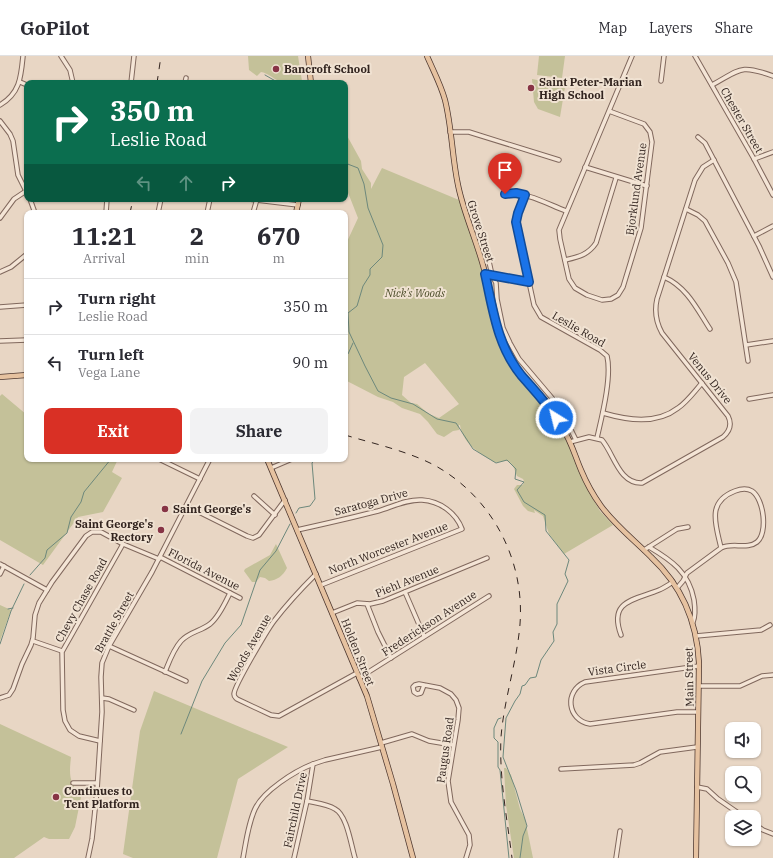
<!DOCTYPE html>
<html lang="en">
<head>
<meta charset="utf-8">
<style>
	:root { --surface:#fff; --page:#f2f2f3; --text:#2b2b33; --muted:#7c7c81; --line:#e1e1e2; --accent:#d93025 }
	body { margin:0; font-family:"IBM Plex Serif",serif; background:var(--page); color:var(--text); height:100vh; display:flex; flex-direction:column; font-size:15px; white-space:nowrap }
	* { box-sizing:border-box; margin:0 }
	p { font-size:13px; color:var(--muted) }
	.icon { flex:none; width:22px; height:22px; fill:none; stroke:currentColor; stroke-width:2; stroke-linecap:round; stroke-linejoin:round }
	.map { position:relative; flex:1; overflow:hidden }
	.side { position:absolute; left:24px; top:154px; width:324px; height:252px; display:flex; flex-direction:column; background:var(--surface); border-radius:8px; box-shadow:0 1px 3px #0004 }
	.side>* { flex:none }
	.top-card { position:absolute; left:24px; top:24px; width:324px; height:122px; border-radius:8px; box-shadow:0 1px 3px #0004; background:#0b6e4f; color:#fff; overflow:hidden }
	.fabs { position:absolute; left:725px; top:666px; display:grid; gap:8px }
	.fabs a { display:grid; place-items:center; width:36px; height:36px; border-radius:8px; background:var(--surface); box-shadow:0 1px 3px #0004; font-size:20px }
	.pin { position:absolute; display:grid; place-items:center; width:34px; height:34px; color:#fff; margin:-41px -17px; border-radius:50% 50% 50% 0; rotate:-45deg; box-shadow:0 0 4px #0007 }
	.pin .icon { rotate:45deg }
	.me { position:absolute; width:44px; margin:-22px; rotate:324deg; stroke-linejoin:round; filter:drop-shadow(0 0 3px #0008) }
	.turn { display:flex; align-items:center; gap:14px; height:84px; padding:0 20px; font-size:18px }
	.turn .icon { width:52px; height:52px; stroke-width:2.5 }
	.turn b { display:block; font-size:28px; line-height:34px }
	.lanes { display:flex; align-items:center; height:38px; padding:0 20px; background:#0003; justify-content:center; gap:20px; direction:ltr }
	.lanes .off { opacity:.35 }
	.eta { display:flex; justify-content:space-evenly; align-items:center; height:68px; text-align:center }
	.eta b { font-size:24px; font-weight:700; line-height:28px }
	.primary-button { display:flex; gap:8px; margin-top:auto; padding:8px 20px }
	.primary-button a { flex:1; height:46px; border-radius:8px; background:var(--accent); color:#fff; font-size:16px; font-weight:700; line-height:46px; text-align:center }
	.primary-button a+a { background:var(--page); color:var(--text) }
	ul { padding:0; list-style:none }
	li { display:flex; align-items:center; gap:12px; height:56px; padding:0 20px; border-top:1px solid var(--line) }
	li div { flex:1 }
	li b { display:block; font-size:15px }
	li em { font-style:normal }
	header { display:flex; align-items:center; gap:24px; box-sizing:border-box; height:56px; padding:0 20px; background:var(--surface); border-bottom:1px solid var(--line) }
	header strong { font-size:19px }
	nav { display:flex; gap:22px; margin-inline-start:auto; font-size:14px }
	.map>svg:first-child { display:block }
</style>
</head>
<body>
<header>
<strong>GoPilot</strong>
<nav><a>Map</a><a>Layers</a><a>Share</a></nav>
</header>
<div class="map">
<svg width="773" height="802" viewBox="0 0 773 802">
	<rect width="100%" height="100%" fill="#e8d6c4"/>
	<g fill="#c4c199" fill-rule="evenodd">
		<path d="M 248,0 L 298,0 L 302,25 C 294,25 287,28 279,25 C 272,22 268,17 261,16 L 257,20 L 249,14 Z"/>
		<path d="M 539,0 L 565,0 L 562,22 L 537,19 Z"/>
		<path d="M 532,23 L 563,29 L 565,31 L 560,61 L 538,53 L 534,46 Z"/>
		<path d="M 345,76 L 361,105 L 362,113 L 371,127 L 371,133 L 382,112 L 459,144 L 476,193 L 485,228 L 491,262 L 503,294 L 513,312 L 540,344 L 556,366 L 568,388 L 589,436 L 600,455 L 613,469 L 564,498 L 549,478 L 543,460 L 534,454 L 535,457 L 528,455 L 523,450 L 514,433 L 517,429 L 523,429 L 524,425 L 523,423 L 517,420 C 515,415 512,404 505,405 C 500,405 499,407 494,406 C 479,397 463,388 460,369 L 459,369 L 459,374 L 453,375 L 444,381 L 437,378 L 428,366 L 420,358 L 402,352 L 393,346 L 378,341 L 345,324 L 345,190 L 358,162 L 345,129 ZM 425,307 L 459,348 L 439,362 L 429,358 L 417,348 L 411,347 L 402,339 L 404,321 Z"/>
		<path d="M 2,338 L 27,359 L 27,403 L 118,403 L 112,416 L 122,422 L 103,456 L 78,461 L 43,509 L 0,484 L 0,340 Z"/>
		<path d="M 276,488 L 287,512 C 283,520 277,524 269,525 L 265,522 L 260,521 L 256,526 L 252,526 L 244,515 L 245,513 L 270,499 Z"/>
		<path d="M 0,549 L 11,554 L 0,585 Z"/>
		<path d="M 154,635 L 288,691 L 238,723 L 217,802 L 133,802 L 123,798 L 140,675 Z"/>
		<path d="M 0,668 L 71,701 C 69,719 69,726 81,741 L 75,771 L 69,783 L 49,783 L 44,781 L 14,802 L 0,802 Z"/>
		<path d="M 504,712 L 506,712 L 511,719 L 520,753 L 525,763 L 533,802 L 514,802 L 506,749 Z"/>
	</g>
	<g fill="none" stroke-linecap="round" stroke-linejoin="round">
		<g stroke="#6d887c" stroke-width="1">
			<path d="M 265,19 L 279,27"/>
			<path d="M 345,107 L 358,112 L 364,128 L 368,152 L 383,189 L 382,201 L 370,213 L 370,219 L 363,230 L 357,250 L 348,257 L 349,276 L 365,310 L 378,335 L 391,342 L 413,348 L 437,363 L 456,367 L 473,393 L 496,407 L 507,404 L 516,413 L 515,423 L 524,426 L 517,434 L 524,446 L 545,459 L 546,475 L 569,504 L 565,518 L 568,525 L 557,548 L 557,568 L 553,576 L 554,585 L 541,604 L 536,621 L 530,622 L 525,629 L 522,630 L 520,638 L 515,645 L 506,662 L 503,701 L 516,734 L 527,770 L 523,780 L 520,802"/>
			<path d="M 345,300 L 348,298 L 353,287"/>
			<path d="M 296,457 L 299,452 L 310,450 L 315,443 L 312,407 L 315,403"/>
			<path d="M 30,519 L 45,502 L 47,494 L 67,477 L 71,461 L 81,446 L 84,436 L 111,403"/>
			<path d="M 8,553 L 13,552"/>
			<path d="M 0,588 L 11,555 L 24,528"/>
			<path d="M 501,662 L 498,663 L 494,672 L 494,682 L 498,686 L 498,711 L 500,714 L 509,802"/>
			<path d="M 181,678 L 202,625 L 225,587 L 241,569 L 260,514 L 276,495 L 290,468"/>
		</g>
		<g stroke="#80685d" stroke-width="5.5">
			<g id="minor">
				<path d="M 61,0 L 70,14 L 73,27"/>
				<path d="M 695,0 L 754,103 L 773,139"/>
				<path d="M 661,25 L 664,0"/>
				<path d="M 20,26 L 27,29"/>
				<path d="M 131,27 L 134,0"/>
				<path d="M 185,27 L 186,22"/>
				<path d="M 712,29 C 741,13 740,8 773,20"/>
				<path d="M 0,49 C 20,37 21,21 23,0"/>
				<path d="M 609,55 L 644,68 L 650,76 L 652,86 L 641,172 L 623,231 L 618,239 L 611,243 L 602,244 L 587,239 L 575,232 L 569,223 L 560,183 L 559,174 L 632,0"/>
				<path d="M 0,65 L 10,78 L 13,85 L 18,119 L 27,137"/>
				<path d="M 450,76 L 469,76 L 559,104"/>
				<path d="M 698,81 L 705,87 L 759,190 L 773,221"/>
				<path d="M 754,103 L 773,96"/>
				<path d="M 585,111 L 647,130"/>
				<path d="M 505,138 C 528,136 545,147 566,155"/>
				<path d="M 525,139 L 518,157 L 516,166 L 529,226"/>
				<path d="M 30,143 L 35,157"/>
				<path d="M 249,143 L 298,149"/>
				<path d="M 686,153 L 698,159 L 705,165 L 728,207 L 736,226 L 748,305"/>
				<path d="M 473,154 L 486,192 L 492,219 L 496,227 L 497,243 L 503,272 L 510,287 L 519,303 L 552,342 L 563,358 L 576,384"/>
				<path d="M 106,157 L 107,143"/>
				<path d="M 158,157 L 161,143"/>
				<path d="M 207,157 L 210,143"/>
				<path d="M 253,157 L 257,143"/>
				<path d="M 0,162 L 14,143 L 26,135"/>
				<path d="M 754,180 L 773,170"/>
				<path d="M 565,204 C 578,201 588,199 596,187 L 616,122"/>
				<path d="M 0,216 L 11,211 L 27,198"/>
				<path d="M 485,218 L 529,226 L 534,249 L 541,261 L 600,294 L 607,300 C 612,321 602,360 597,382"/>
				<path d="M 664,221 C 687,231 697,253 710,273"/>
				<path d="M 0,251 L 27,249"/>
				<path d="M 0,285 L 27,284"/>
				<path d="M 746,289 L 773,285"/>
				<path d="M 749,343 L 773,339"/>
				<path d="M 603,357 C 627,364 656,369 678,352 C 687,346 694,336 702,327"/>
				<path d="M 570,386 L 589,381 L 602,384 C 614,398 619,428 642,427 L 723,381 C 730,375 732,368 728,360 L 662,277 C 656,266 654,256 657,243 L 695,124 L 703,111 L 714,104"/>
				<path d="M 159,403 L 200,423"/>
				<path d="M 271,412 L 292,403"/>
				<path d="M 254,440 L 275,459"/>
				<path d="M 187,450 L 247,480 L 253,482 L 259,479 L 285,444"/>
				<path d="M 297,474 C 324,468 351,462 378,455 C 392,451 407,443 422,444 C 440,445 456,457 462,473 L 321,529"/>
				<path d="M 649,491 C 671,504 689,516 694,544 C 695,551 696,559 693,566"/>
				<path d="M 644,494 L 677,473 L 688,471"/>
				<path d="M 160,501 L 240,542"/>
				<path d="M 0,508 L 47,534"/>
				<path d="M 0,518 L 4,510"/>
				<path d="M 316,518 C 301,533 287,548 274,565 C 268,573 234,630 234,638 C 234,641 235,641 237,643 L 271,659 L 279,660 L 357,617"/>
				<path d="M 677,532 L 683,525 L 687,517 L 721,492 C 716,469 706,446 735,435 C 740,433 747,432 752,435 C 764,443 768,477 757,486 C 747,494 732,486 721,492"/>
				<path d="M 405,536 L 424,580"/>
				<path d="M 367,548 L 378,576 L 391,602"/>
				<path d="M 332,557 L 357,547 L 370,548 L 383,545 L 487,502"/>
				<path d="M 621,579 C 608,544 635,544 659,534 C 664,532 668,529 673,526"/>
				<path d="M 696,580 L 761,574 L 770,569"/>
				<path d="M 33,585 L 62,595"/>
				<path d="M 109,590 L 186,625"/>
				<path d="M 165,616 C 169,606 173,594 181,585 C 189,576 201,575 210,568 C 219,561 225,547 230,537"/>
				<path d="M 359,622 L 489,540"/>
				<path d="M 424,629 L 421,637 L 417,638 L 414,636 L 413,631 L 415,629 L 419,628 L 440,632 L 451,638 L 456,644 L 459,652 L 458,664 L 448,725 L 451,746 L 469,779 L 470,789 L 466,802"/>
				<path d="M 699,630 L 740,630 L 762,620 L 773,619"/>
				<path d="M 0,642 L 9,639 L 13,633 L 22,608 L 31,589 L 33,582 L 35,559 L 39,547 L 52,526 L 86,480 L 92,476 L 101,476 L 123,488 L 159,503"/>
				<path d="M 102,642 L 109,643 L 134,654"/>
				<path d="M 698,656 L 677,656 L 590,668 C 567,664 564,635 585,626 L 699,610"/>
				<path d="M 100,685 L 79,680 L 70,674 L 65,665 L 63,654 L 62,596 L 123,488"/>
				<path d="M 381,687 L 412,678 L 429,685 L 453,689"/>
				<path d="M 561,713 L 634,709 L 640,707 L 660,696 L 697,691"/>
				<path d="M 73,727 L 97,727"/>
				<path d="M 697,731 L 707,733 L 718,743 L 744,761"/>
				<path d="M 307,745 C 316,747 327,748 335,753 C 347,759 351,789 355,802"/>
				<path d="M 754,768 L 763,774 L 773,778"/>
				<path d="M 88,802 L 92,783 L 97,734 L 102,656 L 101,621 L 102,607 L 109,590 L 152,516 L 210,403"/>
				<path d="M 243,802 C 246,786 248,768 255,753 C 263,735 295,715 313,708"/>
				<path d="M 294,802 L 307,745 L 313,708 L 325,704 L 382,691"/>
				<path d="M 616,802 L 620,775"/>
			</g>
		</g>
		<g stroke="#4e3830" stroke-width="6">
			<g id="major">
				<path d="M 308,0 L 311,27"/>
				<path d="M 427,0 C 433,14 441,29 445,44 C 452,72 452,101 458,129 C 464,159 478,187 485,217 C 491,240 492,265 502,287 C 516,319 545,343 563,373 C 571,385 575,400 581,414 C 586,426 593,439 601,450 C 615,469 634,484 651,501 C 681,529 697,566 699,607 L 696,802"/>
				<path d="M 296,157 L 299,143"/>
				<path d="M 0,321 L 27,319"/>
				<path d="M 267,403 L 367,640 L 393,728 L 413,802"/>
			</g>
		</g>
		<use href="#minor" stroke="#f4e5d6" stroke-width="3.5"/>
		<use href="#major" stroke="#e6c2a0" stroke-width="4.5"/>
		<g stroke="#32241f" stroke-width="1" stroke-dasharray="7 7" stroke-linecap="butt">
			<path d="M 157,27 L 161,0"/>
			<path d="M 130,157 L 133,143"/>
			<path d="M 345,379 C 375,388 407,395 434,409 C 491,440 525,503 520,568 C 517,606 504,643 501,681 C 499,721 507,762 512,802"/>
		</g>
	</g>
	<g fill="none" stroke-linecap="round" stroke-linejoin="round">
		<g stroke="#114b97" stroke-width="10">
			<path id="route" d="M 505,138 L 516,137 L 525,139 L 518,157 L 516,166 L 529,226 L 485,218 C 493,253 497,289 521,319 C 533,333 546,346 556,362"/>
		</g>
		<use href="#route" stroke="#1a73e8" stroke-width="7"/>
	</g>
	<g fill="#873445" stroke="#f0e2d2" stroke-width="1.5">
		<circle cx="276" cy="13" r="4"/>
		<circle cx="531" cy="32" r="4"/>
		<circle cx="165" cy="453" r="4"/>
		<circle cx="161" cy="474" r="4"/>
		<circle cx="56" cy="741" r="4"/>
	</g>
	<g text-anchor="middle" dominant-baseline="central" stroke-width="4" stroke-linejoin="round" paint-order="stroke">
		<g font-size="11" font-weight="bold" fill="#32241f" stroke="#f0e2d2" text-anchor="start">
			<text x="284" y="13">Bancroft School</text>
			<text x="539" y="26">Saint Peter-Marian<tspan x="539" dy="13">High School</tspan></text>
			<text x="173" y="453">Saint George's</text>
			<text x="153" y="468" text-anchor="end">Saint George's<tspan x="153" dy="13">Rectory</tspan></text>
			<text x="64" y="735">Continues to<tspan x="64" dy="13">Tent Platform</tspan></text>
		</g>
		<g font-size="11" fill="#32241f" stroke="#f0e2d2">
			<text transform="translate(742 64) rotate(60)">Chester Street</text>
			<text transform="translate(636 133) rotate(-82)">Bjorklund Avenue</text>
			<text transform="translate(481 175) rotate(72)">Grove Street</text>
			<text transform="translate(579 273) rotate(30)">Leslie Road</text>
			<text transform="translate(710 322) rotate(51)">Venus Drive</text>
			<text transform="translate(371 446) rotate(-15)">Saratoga Drive</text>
			<text transform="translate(388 492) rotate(-21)">North Worcester Avenue</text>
			<text transform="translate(204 513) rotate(27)">Florida Avenue</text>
			<text transform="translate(407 525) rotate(-22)">Piehl Avenue</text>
			<text transform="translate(81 544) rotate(-61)">Chevy Chase Road</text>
			<text transform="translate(114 566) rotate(-61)">Brattle Street</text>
			<text transform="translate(429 567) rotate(-33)">Frederickson Avenue</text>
			<text transform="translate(249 592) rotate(-60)">Woods Avenue</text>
			<text transform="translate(358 596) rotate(68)">Holden Street</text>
			<text transform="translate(617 612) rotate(-8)">Vista Circle</text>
			<text transform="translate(689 621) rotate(-91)">Main Street</text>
			<text transform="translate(445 694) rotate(-82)">Paugus Road</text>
			<text transform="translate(295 754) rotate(-78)">Fairchild Drive</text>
		</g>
		<g font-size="11" font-style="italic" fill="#4a4c28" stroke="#f0e2d2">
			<text x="415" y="237">Nick's Woods</text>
		</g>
	</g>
</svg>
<div class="fabs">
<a><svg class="icon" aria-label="sound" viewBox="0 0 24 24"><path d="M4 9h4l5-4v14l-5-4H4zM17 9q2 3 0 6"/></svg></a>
<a><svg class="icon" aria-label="search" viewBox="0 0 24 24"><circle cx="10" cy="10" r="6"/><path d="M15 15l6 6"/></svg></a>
<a><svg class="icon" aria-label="layers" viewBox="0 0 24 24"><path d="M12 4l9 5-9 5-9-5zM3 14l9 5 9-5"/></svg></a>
</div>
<div class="pin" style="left:505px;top:138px;background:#d93025"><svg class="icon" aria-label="arrive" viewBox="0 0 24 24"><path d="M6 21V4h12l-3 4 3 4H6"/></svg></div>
<svg class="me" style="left:556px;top:362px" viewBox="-20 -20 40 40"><circle r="17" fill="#1a73e8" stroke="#fff" stroke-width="3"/><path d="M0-11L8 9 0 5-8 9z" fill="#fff"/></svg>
<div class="top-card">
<div class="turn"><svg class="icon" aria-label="right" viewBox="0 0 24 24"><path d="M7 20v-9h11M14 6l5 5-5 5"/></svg><div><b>350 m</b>Leslie Road</div></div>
<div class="lanes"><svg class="icon off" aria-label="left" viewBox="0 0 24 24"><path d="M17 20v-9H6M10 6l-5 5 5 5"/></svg><svg class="icon off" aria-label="ahead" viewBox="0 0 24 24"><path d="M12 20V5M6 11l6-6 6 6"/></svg><svg class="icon" aria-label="right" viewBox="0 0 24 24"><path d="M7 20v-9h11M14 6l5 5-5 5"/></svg></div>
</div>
<section class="side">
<div class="eta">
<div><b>11:21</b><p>Arrival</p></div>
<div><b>2</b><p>min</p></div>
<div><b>670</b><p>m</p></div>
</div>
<ul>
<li><svg class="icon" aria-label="right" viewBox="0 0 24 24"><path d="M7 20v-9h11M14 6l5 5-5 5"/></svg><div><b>Turn right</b><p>Leslie Road</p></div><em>350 m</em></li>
<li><svg class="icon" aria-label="left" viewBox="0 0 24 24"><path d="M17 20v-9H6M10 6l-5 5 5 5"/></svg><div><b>Turn left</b><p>Vega Lane</p></div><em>90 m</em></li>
</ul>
<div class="primary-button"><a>Exit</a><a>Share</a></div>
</section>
</div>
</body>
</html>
